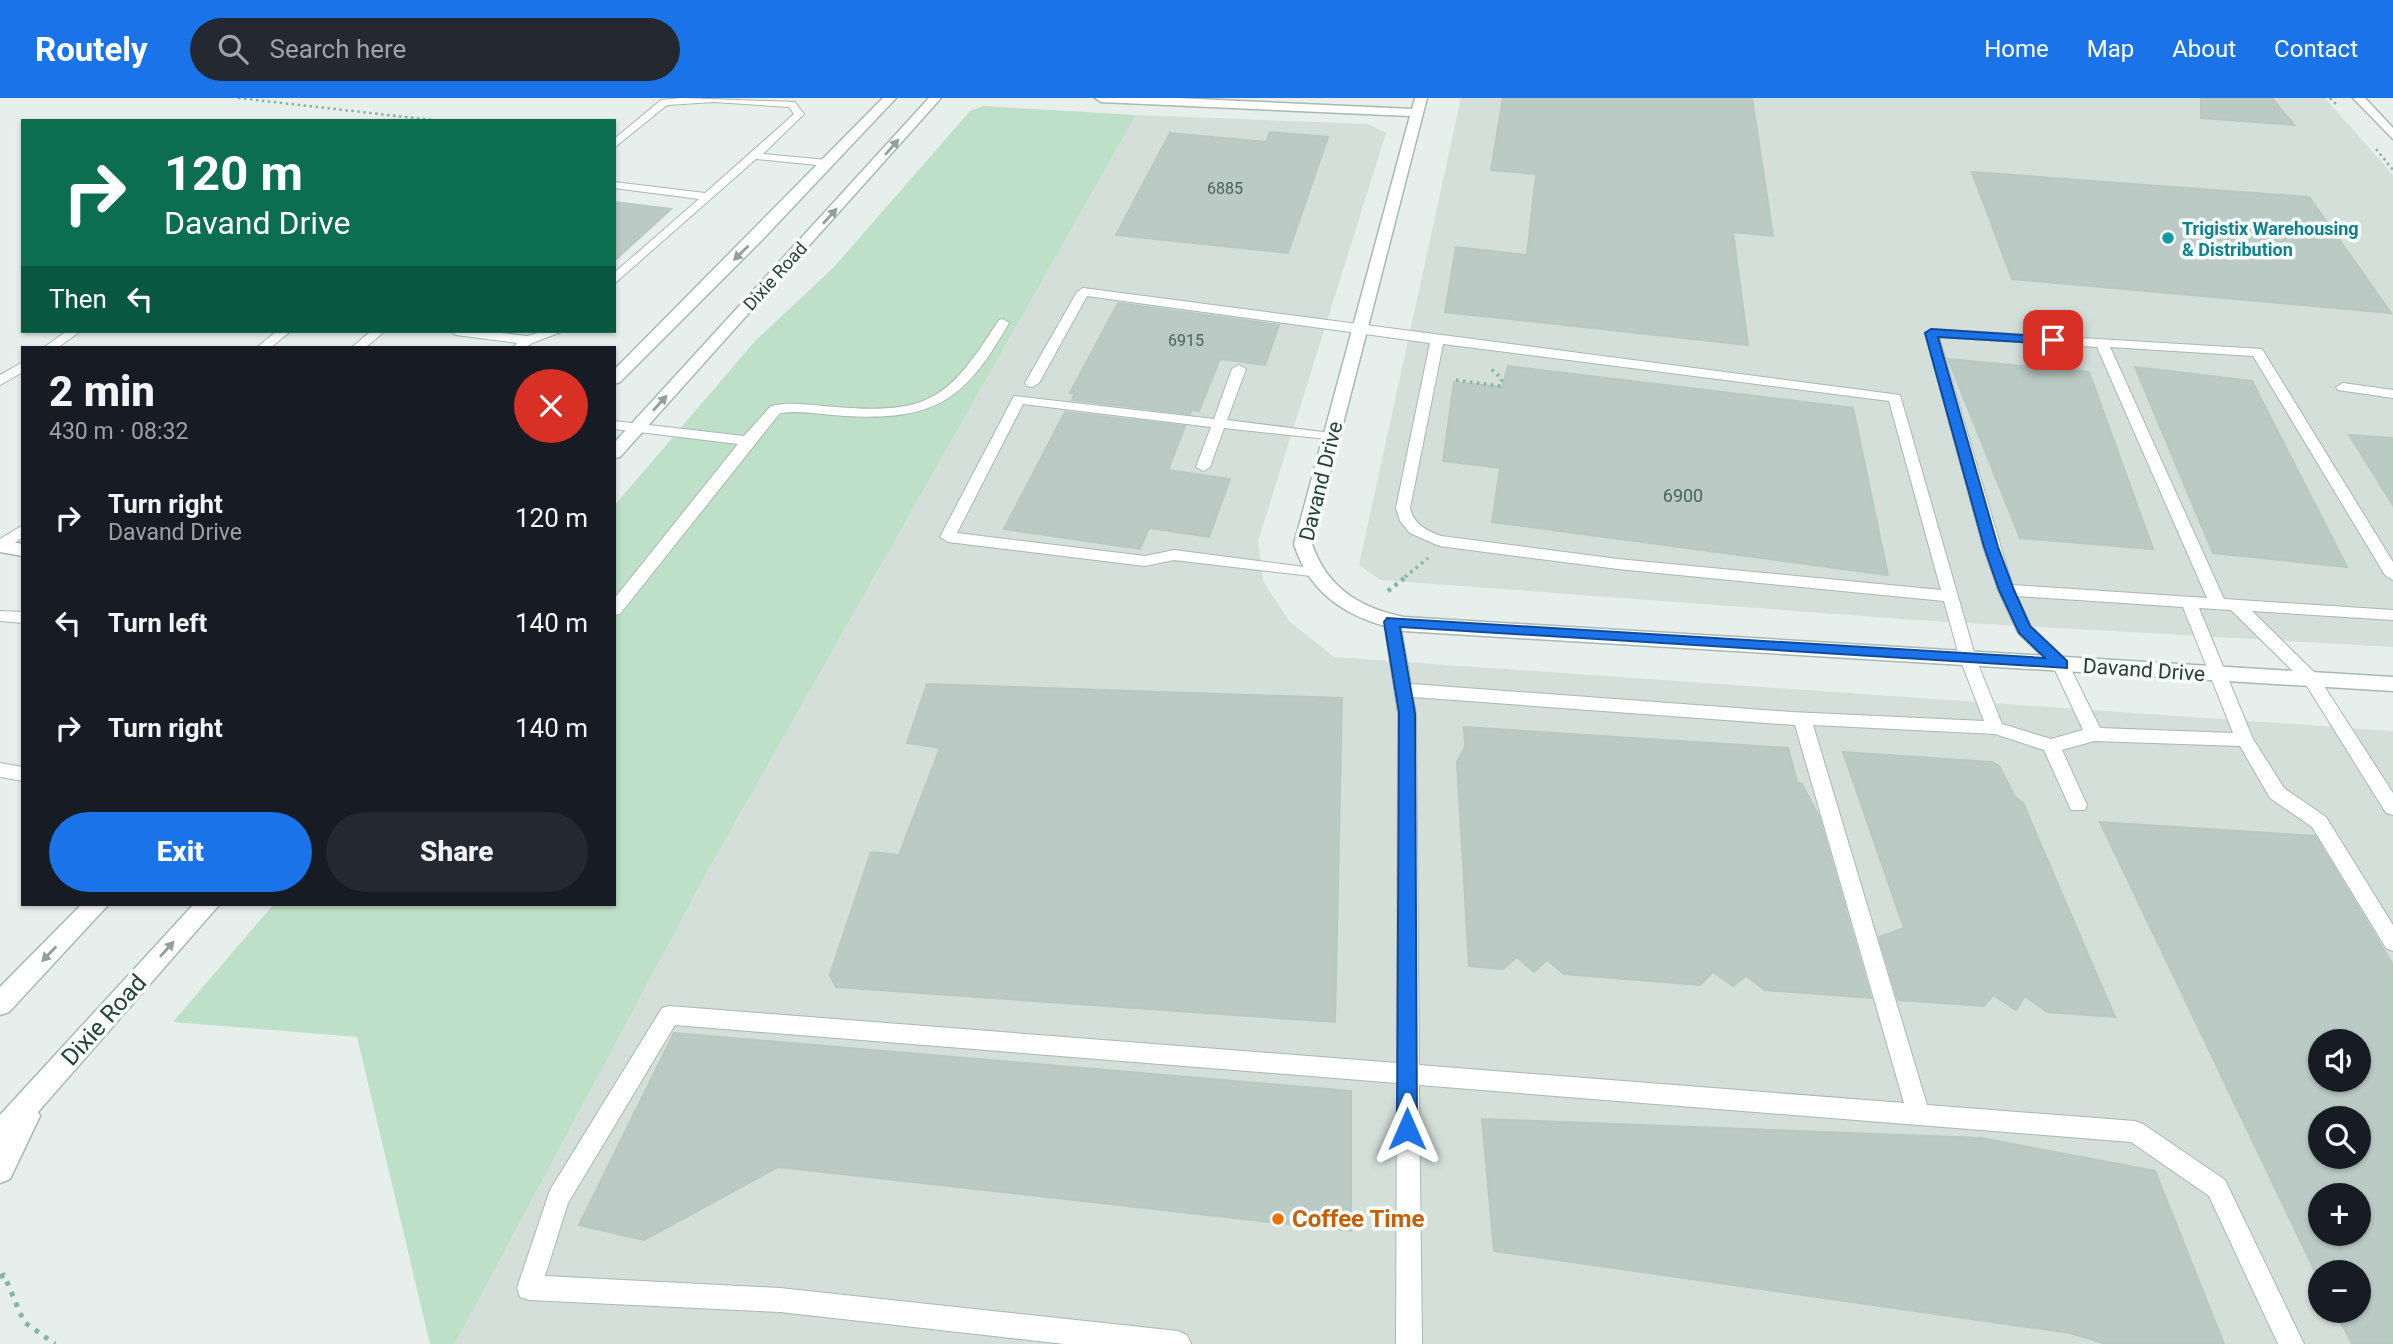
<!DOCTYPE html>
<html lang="en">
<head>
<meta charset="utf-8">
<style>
	:root { --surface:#171b24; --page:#242831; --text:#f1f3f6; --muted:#9ea1a6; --accent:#1a73e8 }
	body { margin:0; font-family:Roboto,sans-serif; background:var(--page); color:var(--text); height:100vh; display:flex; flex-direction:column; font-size:26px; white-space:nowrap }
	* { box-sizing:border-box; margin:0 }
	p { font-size:23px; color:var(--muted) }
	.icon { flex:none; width:38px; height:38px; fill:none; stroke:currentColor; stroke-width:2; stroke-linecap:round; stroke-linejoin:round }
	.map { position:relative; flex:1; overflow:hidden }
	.panel { position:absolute; left:21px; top:248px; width:595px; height:560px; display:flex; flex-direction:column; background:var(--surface); border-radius:0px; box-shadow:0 2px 5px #0004 }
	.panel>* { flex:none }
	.top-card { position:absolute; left:21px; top:21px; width:595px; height:214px; border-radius:0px; box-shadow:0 2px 5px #0004; background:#0b6e4f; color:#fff; overflow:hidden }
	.tools { position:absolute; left:2308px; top:931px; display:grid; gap:14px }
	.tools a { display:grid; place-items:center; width:63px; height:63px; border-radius:50%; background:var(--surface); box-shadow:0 2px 5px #0004; font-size:35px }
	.pin { position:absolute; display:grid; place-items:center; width:60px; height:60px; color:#fff; margin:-30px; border-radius:14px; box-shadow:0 4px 10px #0006 }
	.me { position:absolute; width:77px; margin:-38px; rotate:0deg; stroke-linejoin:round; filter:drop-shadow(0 0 5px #0008) }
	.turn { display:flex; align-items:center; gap:24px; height:147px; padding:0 28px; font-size:32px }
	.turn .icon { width:91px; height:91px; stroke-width:2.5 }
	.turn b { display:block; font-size:49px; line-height:60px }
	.then { display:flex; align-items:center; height:66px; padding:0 28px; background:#0003; gap:14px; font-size:26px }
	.round { display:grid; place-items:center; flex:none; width:74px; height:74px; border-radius:37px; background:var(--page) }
	.summary { display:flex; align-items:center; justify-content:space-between; height:119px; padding:0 28px }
	h1 { font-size:42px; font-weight:800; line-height:52px }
	.cta { display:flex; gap:14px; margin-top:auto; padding:14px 28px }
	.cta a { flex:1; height:80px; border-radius:42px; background:var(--accent); color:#fff; font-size:28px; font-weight:800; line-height:80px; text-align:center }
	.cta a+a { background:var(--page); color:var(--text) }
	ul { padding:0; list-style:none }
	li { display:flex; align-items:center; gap:21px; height:105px; padding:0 28px }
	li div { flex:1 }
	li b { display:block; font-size:26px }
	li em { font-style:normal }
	header { display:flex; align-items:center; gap:42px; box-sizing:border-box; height:98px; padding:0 35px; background:var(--accent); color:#fff }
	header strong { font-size:33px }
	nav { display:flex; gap:38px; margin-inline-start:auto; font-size:24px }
	.search { width:490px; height:63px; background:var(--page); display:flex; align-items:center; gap:18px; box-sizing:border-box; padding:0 24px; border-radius:38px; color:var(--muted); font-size:26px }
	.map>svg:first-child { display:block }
</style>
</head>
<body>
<header>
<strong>Routely</strong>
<div class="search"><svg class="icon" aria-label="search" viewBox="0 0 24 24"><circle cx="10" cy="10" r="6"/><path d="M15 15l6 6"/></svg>Search here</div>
<nav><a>Home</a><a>Map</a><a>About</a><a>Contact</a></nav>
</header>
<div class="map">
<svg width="2393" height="1246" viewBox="0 0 2393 1246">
	<rect width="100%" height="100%" fill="#e6efeb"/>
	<g fill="#d4dfda" fill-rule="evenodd">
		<path d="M 1461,0 L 2325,0 L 2393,77 L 2393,549 L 1916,522 L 1381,482 L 1359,467 Z"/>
		<path d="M 1136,17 L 1368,26 L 1386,35 L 1258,443 L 1263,483 L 1289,523 L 1334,559 L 2393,633 L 2393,1246 L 455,1246 L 706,776 ZM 2320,943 L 2359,943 L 2359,982 L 2320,982 ZM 2320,1020 L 2359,1020 L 2359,1059 L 2320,1059 ZM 2320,1097 L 2359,1097 L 2359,1136 L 2320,1136 ZM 2320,1174 L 2359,1174 L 2359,1213 L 2320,1213 Z"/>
	</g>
	<path fill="#bfe0c8" d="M 983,8 L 1136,17 L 706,776 L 455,1246 L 430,1246 L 357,939 L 173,924 L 273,807 L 614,807 L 614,408 L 755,243 L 834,169 L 970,13 Z"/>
	<g fill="#bbcac4" stroke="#b8c9c2" stroke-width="2" fill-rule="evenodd">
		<path d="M 1503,0 L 1752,0 L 1773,138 L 1733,134 L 1748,247 L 1445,214 L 1456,149 L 1527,157 L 1536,76 L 1491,72 Z"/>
		<path d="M 2201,0 L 2272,0 L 2294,27 L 2201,20 Z"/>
		<path d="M 1270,34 L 1328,39 L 1288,155 L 1116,137 L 1170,35 L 1266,44 Z"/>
		<path d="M 1972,74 L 2309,99 L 2391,215 L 2012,181 Z"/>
		<path d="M 614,104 L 671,111 L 614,163 Z"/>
		<path d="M 1118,205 L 1279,227 L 1265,267 L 1220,261 L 1199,313 L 1192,312 L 1190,316 L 1072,302 L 1075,296 L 1070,295 Z"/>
		<path d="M 1948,261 L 2089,274 L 2153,451 L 2020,440 Z"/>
		<path d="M 1508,268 L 1853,310 L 1888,477 L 1492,424 L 1500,370 L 1443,363 L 1454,284 L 1502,289 Z"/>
		<path d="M 2135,269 L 2252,283 L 2347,469 L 2213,455 Z"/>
		<path d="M 1065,314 L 1185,328 L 1168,372 L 1230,381 L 1209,439 L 1149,430 L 1140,451 L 1004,431 Z"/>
		<path d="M 2349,337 L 2393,340 L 2393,407 Z"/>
		<path d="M 927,586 L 1342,600 L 1335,924 L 836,889 L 830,877 L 871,754 L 899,757 L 940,650 L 907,645 Z"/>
		<path d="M 1464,629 L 1788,650 L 1797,684 L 1802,686 L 1819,719 L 1871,900 L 1765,892 L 1746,878 L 1733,888 L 1713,874 L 1700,887 L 1564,876 L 1547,862 L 1534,874 L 1517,859 L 1503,871 L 1469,868 L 1457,664 L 1465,649 Z"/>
		<path d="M 1843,654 L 1992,664 L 1999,668 L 2015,699 L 2023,705 L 2115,919 L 2047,914 L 2025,898 L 2016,912 L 1993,897 L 1984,908 L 1898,902 L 1879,839 L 1904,830 Z"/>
		<path d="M 2100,724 L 2315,738 L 2393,867 L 2393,1246 L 2352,1246 L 2335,1213 L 2359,1213 L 2359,1174 L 2320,1174 L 2320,1184 ZM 2320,943 L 2359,943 L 2359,982 L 2320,982 ZM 2320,1020 L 2359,1020 L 2359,1059 L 2320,1059 ZM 2320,1097 L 2359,1097 L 2359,1136 L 2320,1136 Z"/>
		<path d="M 674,935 L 1351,993 L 1351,1133 L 778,1069 L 644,1142 L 579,1127 Z"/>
		<path d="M 1482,1021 L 1981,1040 L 2155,1073 L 2224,1246 L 2107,1246 L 2070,1235 L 1494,1153 Z"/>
	</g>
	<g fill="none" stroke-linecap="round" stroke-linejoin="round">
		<g stroke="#a8b8b2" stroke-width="2">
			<g id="service">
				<path d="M 682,0 L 795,4 L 804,16 L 763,56 L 827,62 L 832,65 L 827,68 L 756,61 L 614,186 L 614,175 L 699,101 L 614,90 L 614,84 L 705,95 L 794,16 L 789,9 L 714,4 L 667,7 L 614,50 L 614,41 L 661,2 Z"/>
				<path d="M 1083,190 L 1900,297 L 1976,561 L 2002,626 L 2051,641 L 2083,632 L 2054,570 L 2018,535 L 1998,492 L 1983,449 L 1925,235 L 1931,231 L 2262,251 L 2393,464 L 2393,482 L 2385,477 L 2253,258 L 2110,249 L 2224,501 L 2393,512 L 2393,522 L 2252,513 L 2317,577 L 2393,695 L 2393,717 L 2386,715 L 2305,585 L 2231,512 L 2199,510 L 2253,641 L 2284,690 L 2326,719 L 2393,827 L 2393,853 L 2386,850 L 2312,729 L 2270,700 L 2240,648 L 2094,643 L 2062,652 L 2087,707 L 2085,712 L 2071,712 L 2044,652 L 1995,636 L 1813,627 L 1927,1007 L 2135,1023 L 2143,1026 L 2225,1082 L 2304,1246 L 2278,1246 L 2209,1098 L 2131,1044 L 1419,987 L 1422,1246 L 1396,1246 L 1397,985 L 675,927 L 568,1105 L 545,1178 L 780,1190 L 1178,1233 L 1187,1237 L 1191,1246 L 1065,1246 L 780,1214 L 529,1202 L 520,1199 L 517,1190 L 550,1092 L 662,910 L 669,908 L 1397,965 L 1398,616 L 1384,524 L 1386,520 L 1392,518 L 1400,524 L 1411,586 L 1791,614 L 1984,623 L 1960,561 L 1944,503 L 1618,471 L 1439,448 L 1410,435 L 1400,423 L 1396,410 L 1430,245 L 1087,198 L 1039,285 L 1032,289 L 1027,288 L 1025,285 L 1077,194 ZM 1939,239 L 2097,249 L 2207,500 L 2012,487 ZM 1443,246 L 1889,303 L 1941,492 L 1618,461 L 1441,438 C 1426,432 1414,427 1410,410 ZM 2017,498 L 2183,509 L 2233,635 L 2100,630 L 2067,563 L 2031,528 ZM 1413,599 L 1795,627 L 1904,1005 L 1419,967 L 1416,616 Z"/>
				<path d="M 1003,221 L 1009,225 C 965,302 936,323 845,318 C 823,317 802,312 780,315 L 620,516 L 614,517 L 614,501 L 738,346 L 614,331 L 614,323 L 744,338 L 771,308 C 793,303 814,308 836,309 C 932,317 949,299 999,222 Z"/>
				<path d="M 67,233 L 81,233 L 57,250 L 43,250 Z"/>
				<path d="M 277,233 L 291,233 L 270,250 L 256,250 Z"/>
				<path d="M 371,233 L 385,233 L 365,250 L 351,250 Z"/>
				<path d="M 450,233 L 484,233 L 527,238 L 545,233 L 564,233 L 532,245 L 525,250 L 512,250 L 517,245 L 456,237 Z"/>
				<path d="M 23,264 L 23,274 L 0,287 L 0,277 Z"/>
				<path d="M 1239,267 L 1246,271 L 1227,322 L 1331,335 L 1338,339 L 1336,342 L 1224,330 L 1210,369 L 1203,373 L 1196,369 L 1211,329 L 1023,306 L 957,435 L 1145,458 L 1174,452 L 1313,470 L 1319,471 L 1321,475 L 1319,479 L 1174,462 L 1145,468 L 948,444 L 940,439 L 1014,298 L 1214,321 L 1232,271 Z"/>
				<path d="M 2343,285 L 2393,292 L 2393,300 L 2338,292 L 2336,289 Z"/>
				<path d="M 23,427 L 23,439 L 6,451 L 0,453 L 0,441 Z"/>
				<path d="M 0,513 L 23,514 L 23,525 L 0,523 Z"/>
				<path d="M 0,665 L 23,669 L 23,683 L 0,679 Z"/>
			</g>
		</g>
		<g stroke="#a8b8b2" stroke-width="3">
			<g id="minor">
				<path d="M 1095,0 L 1176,0 L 1412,11 L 1415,0 L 1427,0 L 1312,446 C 1327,490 1360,510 1404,519 L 2393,579 L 2393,593 L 1404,533 C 1351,521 1311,500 1294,446 L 1410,18 L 1101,4 Z"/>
				<path d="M 2353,0 L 2365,0 L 2393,30 L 2393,41 Z"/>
				<path d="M 0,442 L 23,446 L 23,458 L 0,454 Z"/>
			</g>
		</g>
		<g stroke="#a4bbb3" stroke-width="3">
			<g id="secondary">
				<path d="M 883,0 L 896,0 L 762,142 L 620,284 L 614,286 L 614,272 Z"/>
				<path d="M 929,0 L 941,0 L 620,359 L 614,360 L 614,345 Z"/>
				<path d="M 81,807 L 108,807 L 9,914 L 0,917 L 0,889 Z"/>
				<path d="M 193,807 L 219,807 L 38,1014 L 40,1018 L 10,1081 L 0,1085 L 0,1017 Z"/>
			</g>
		</g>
		<g stroke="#86b3a5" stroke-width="2.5" stroke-dasharray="2.5 3.5" stroke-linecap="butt">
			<path d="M 238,0 L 441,23"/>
			<path d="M 2330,0 L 2338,8"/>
			<path d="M 2376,51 L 2393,72"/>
		</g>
		<g stroke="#86b3a5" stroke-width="3.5" stroke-dasharray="2.5 4.5" stroke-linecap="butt">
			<path d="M 1456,282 L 1500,288 L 1502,281 L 1489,269"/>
			<path d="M 1405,479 L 1428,460"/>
		</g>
		<path stroke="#86b3a5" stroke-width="4.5" stroke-dasharray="3.5 5" stroke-linecap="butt" d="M 1388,493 L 1407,478"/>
		<path stroke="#86b3a5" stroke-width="5" stroke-dasharray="4.5 7" stroke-linecap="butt" d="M 0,1179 L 4,1177 L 24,1224 L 55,1246"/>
		<use href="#service" fill="#fff" fill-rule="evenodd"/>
		<use href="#minor" fill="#fff" fill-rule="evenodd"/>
		<use href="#secondary" fill="#fff" fill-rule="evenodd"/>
	</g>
	<defs><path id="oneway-solid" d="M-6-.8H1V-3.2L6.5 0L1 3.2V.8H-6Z" transform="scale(1.75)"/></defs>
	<g fill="#92a09c">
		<use href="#oneway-solid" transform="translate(892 49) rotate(-49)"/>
		<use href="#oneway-solid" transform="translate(830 118) rotate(-48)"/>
		<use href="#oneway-solid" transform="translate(741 155) rotate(136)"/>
		<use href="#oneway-solid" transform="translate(660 305) rotate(-48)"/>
		<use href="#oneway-solid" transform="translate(167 851) rotate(-48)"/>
		<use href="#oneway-solid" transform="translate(49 856) rotate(134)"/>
	</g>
	<path fill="#1a73e8" stroke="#114b97" stroke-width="2" d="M 1931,231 L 2053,239 L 2059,242 L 2053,246 L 1938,239 L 1998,449 L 2014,492 L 2030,528 L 2067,563 L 2067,570 L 1400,529 L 1415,615 L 1417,1031 L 1414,1037 L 1407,1040 L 1400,1037 L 1397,1031 L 1399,615 L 1384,524 L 1387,520 L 2045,560 L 2019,535 L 1999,492 L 1984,449 L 1925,235 Z"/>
	<circle fill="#0f9aa8" stroke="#f7fbf9" stroke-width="2.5" cx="2168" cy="140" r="7"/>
	<circle fill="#e8710a" stroke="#f7fbf9" stroke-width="2.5" cx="1278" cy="1121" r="7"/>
	<g text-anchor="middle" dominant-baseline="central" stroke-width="7" stroke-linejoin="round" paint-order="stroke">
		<g font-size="16" fill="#4a645c">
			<text x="1225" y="90">6885</text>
			<text x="1186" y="242">6915</text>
		</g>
		<g font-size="18" font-weight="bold" fill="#0d838f" stroke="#f7fbf9" text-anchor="start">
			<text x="2182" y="130">Trigistix Warehousing<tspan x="2182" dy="21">&amp; Distribution</tspan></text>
		</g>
		<g font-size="18" fill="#24423a" stroke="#f7fbf9">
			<text transform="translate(775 178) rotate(-48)">Dixie Road</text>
		</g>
		<g font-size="18" fill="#4a645c">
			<text x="1683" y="397">6900</text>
		</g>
		<g font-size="21" fill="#24423a" stroke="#f7fbf9">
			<text transform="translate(1321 383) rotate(-76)">Davand Drive</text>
			<text transform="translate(2144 572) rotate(4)">Davand Drive</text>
		</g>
		<g font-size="24" fill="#24423a" stroke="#f7fbf9">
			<text transform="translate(104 922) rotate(-48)">Dixie Road</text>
		</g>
		<g font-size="24" font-weight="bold" fill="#c56008" stroke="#f7fbf9" text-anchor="start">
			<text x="1292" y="1121">Coffee Time</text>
		</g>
	</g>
</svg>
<div class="tools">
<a><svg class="icon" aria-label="sound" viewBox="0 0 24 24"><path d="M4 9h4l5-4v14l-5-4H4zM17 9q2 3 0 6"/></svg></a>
<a><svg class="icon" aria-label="search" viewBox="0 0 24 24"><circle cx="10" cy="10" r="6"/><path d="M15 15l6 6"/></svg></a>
<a>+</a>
<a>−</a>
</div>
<div class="pin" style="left:2053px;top:242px;background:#d93025"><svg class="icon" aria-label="arrive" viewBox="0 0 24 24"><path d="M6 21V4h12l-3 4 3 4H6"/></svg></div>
<svg class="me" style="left:1407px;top:1031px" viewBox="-20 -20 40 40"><path d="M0-17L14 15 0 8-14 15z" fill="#1a73e8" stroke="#fff" stroke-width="4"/></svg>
<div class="top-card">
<div class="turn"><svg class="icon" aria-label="right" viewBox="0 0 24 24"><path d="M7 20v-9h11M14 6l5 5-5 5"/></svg><div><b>120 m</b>Davand Drive</div></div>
<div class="then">Then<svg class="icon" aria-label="left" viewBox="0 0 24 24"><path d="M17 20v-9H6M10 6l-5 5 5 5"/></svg></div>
</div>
<section class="panel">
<div class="summary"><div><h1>2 min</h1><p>430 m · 08:32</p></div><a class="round" style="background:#d93025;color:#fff"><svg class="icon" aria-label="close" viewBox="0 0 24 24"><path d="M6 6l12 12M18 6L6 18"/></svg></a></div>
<ul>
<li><svg class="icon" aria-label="right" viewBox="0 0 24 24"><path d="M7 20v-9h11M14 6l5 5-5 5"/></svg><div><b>Turn right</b><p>Davand Drive</p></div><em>120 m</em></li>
<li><svg class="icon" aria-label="left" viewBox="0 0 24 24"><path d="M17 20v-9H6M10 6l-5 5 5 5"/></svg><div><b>Turn left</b></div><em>140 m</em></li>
<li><svg class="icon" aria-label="right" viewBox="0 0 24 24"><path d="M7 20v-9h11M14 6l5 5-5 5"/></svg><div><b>Turn right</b></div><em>140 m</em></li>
</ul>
<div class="cta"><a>Exit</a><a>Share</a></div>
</section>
</div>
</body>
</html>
